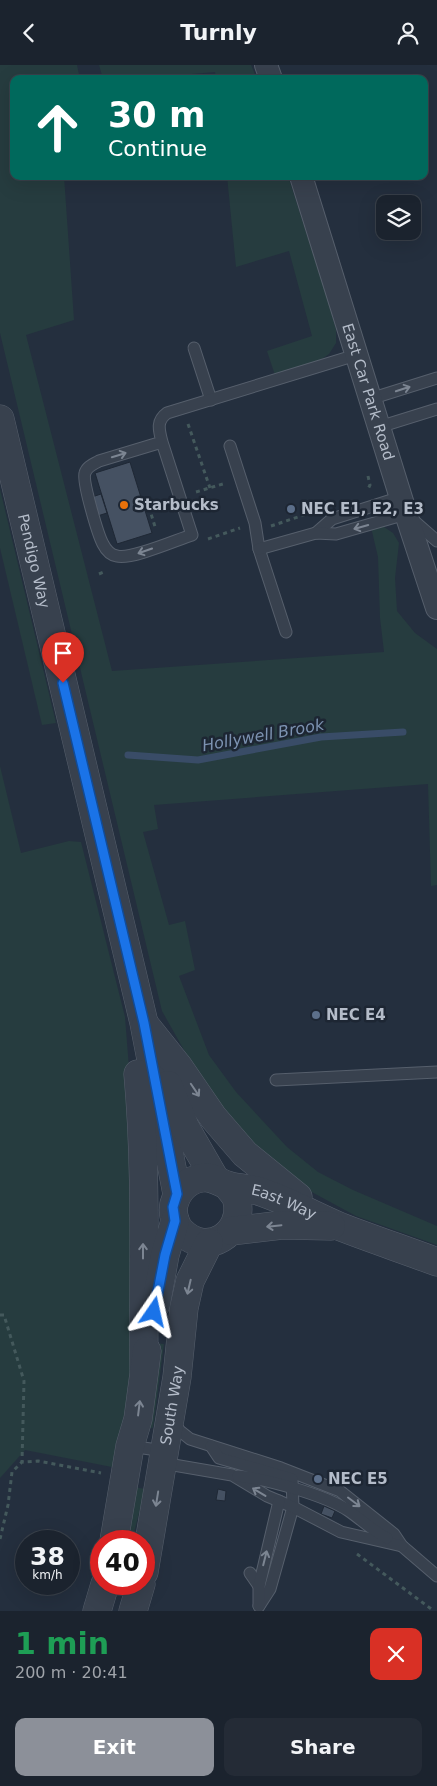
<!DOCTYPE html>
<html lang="en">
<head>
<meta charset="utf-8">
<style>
	:root { --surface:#1b232e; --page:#242b36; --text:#f1f3f6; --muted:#a0a4aa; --line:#39404a; --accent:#8c9099 }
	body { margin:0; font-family:"DejaVu Sans",sans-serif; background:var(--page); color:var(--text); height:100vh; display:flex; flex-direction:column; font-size:19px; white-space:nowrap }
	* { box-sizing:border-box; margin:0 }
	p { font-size:16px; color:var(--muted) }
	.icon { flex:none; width:28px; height:28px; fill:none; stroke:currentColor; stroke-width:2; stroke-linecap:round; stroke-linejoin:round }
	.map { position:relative; height:1546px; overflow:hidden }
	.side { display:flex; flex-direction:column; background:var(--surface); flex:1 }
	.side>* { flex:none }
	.top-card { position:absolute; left:10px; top:10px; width:418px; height:105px; border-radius:10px; box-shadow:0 5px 20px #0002,0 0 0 1px var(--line); background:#00695c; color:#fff; overflow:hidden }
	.tools { position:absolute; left:376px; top:130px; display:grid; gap:10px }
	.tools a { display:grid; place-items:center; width:45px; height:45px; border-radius:10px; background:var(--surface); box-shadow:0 5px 20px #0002,0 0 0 1px var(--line); font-size:25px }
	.speed { position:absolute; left:15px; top:1465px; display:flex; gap:10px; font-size:25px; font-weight:700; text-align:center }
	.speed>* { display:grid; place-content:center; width:65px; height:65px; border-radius:50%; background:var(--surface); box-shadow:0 5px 20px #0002,0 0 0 1px var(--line); line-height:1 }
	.speed small { font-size:12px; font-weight:400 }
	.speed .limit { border:8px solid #d22; background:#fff; color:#111 }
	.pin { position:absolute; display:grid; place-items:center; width:42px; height:42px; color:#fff; margin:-51px -21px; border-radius:50% 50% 50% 0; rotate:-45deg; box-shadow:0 0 5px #0007 }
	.pin .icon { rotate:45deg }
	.me { position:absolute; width:55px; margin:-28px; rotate:11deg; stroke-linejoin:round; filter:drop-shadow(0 0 4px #0008) }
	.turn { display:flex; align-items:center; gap:18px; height:105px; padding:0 15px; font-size:22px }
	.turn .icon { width:65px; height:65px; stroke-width:2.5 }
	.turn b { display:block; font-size:35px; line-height:42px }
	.round { display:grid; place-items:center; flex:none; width:52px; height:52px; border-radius:10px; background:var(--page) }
	.overview { display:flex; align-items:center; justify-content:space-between; height:85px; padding:0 15px }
	h1 { font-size:30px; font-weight:700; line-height:38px; color:#1e9e55 }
	.action { display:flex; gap:10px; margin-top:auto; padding:10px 15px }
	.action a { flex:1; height:58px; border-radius:10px; background:var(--accent); color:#fff; font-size:20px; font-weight:700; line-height:58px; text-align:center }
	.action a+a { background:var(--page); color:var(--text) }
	header { display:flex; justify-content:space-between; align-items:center; height:65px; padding:0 15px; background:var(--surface); font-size:22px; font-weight:700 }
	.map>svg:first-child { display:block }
</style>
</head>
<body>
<header><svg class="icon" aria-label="back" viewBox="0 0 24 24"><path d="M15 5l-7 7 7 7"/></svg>Turnly<svg class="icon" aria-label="person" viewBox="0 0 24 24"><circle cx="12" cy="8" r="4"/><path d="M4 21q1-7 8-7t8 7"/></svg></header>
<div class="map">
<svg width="437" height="1546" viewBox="0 0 437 1546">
	<rect width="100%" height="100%" fill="#242f3e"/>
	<g fill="#263c3f">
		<path d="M 0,0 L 77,0 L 80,14 L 14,14 L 14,111 L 64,111 L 74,255 L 26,270 L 112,606 L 384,587 L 380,553 L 378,492 L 371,462 L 384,462 L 393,468 L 399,478 L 395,513 L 397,546 L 415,568 L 437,584 L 437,820 L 431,821 L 428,719 L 154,740 L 158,764 L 143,767 L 169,860 L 185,856 L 195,905 L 179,911 L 209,990 L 236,1027 L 287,1082 L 318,1107 L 353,1125 L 437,1161 L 437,1180 L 356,1151 L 297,1119 L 220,1049 L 162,946 L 0,268 Z"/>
		<path d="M 99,0 L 251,0 L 257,14 L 216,14 L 215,7 L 134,14 L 103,14 Z"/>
		<path d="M 227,111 L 288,111 L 328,235 L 336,265 L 336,278 L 329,289 L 315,299 L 275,310 L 267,286 L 312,271 L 289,186 L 236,202 Z"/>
		<path d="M 0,424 L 56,658 L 42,660 L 0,483 Z"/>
		<path d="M 0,701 L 21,788 L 69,776 L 81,777 L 125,952 L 135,1079 L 138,1239 L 125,1371 L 117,1403 L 25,1385 L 0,1413 Z"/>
		<path d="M 155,1278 L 164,1279 L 153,1363 L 144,1361 Z"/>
		<path d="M 134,1422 L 145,1424 L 132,1476 L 122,1476 Z"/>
	</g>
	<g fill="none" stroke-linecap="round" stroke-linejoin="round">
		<path stroke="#394c67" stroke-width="7" d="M 128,690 L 198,695 L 321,672 L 403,667"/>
	</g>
	<g fill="#455162" stroke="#1f2835">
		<path d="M 130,397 L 152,468 L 117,479 L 95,408 Z"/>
		<path d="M 101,429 L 107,448 L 91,453 L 86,434 Z"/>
		<path d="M 218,1424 L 226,1426 L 225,1436 L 216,1435 Z"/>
		<path d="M 324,1441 L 335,1446 L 332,1453 L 321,1449 Z"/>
	</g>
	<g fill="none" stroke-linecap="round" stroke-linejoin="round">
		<g stroke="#565f6c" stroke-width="13">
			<g id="service">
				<path d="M 194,283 L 211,335"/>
				<path d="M 370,334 L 437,313"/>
				<path d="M 379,362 L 437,344"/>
				<path d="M 162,377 L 99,396 C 94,399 87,401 85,408 C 82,416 98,470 103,479 C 106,485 110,490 117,491 C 131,495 176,475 192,470 L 162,377 C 159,365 156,356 167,348 L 356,290"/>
				<path d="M 230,381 L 255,458 L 259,484 L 286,567"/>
				<path d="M 316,468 L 332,454 L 401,432"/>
				<path d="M 259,484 L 316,468 L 336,469 L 406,449 L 437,476"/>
				<path d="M 276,1015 L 437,1007"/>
				<path d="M 172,1357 L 180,1366 L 190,1374 L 281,1403 L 340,1426 L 394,1469 L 402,1481 L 437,1511"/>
				<path d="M 130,1381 L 164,1386"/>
				<path d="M 211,1381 L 219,1393 L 292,1414 L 293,1442 L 270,1524 L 259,1541"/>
				<path d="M 162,1398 L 232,1410 L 267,1431 L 293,1442 L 341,1467 L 402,1481"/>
				<path d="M 238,1411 C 267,1414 325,1430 349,1446 C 362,1455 373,1466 387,1473"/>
				<path d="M 250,1508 L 259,1521"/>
				<path d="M 259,1541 L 259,1521 L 279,1436"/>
			</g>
		</g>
		<g stroke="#565f6c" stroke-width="24">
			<g id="minor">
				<path d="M 266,0 L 271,14"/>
				<path id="s1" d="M 301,111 L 406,449 L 437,543"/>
			</g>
		</g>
		<g stroke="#565f6c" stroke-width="29">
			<g id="tertiary">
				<path id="s2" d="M 0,354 L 144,958 L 177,1129"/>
				<path d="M 146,961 L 178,1001 L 213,1052 L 245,1089 L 298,1132"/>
				<path d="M 138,1009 C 147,1107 143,1206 144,1304"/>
				<path d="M 168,1020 L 185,1062 L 215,1114"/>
				<path id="s3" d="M 227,1120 C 230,1125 236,1130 237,1136 C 244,1169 207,1192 182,1167 C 175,1161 172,1148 174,1139 C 178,1125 187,1115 202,1113 C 212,1111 218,1117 227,1120 C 239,1124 253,1123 264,1128 C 290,1137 315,1151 341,1162 C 372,1174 405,1185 437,1197"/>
				<path d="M 231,1166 L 282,1160 L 331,1161"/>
				<path d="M 156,1239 L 165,1190 L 175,1156"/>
				<path d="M 114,1476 L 130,1381 L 138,1354 L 147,1286"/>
				<path id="s4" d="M 144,1507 L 177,1312 L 184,1243 L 190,1216 L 209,1178"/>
				<path d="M 97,1546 L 105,1519"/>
				<path d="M 133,1546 L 141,1519"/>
			</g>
		</g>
		<g stroke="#44595c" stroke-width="3" stroke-dasharray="4 4" stroke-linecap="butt">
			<path d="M 188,359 L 210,423"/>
			<path d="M 368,411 L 370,420 L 368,424"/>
			<path d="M 196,427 L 226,418"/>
			<path d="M 149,442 L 156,465"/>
			<path d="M 146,443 L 164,438"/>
			<path d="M 271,461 L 313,447"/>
			<path d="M 208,474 L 240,463"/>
			<path d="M 99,509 L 106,506"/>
			<path d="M 0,1250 L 4,1250 L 24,1316 L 22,1397"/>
			<path d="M 0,1474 L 8,1440 L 12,1407 L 22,1397 L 38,1396 L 101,1408"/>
			<path d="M 357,1489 L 434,1546"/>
		</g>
		<use href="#service" stroke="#38414e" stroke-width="11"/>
		<use href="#minor" stroke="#38414e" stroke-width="22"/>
		<use href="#tertiary" stroke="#38414e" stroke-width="28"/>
	</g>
	<defs><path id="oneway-shaft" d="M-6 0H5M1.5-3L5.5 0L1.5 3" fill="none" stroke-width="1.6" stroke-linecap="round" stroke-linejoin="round" transform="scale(1.25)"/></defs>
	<g stroke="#7c8592">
		<use href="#oneway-shaft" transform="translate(403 324) rotate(-18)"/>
		<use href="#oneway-shaft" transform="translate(119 390) rotate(-17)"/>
		<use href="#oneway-shaft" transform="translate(361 462) rotate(164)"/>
		<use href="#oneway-shaft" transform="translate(145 486) rotate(161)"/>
		<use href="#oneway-shaft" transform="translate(195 1025) rotate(56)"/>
		<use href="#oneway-shaft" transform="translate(274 1161) rotate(174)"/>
		<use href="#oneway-shaft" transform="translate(143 1186) rotate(-90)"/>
		<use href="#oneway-shaft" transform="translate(189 1222) rotate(103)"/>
		<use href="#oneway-shaft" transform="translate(139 1343) rotate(-83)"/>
		<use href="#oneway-shaft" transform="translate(259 1427) rotate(-149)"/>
		<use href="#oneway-shaft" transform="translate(157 1434) rotate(99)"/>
		<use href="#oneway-shaft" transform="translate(354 1437) rotate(37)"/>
		<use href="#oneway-shaft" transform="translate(265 1493) rotate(-76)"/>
	</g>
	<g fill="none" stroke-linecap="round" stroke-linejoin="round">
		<g stroke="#114b97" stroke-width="12">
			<path id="route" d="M 63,618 L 144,958 L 177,1129 L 173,1142 L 175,1156 L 165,1190 L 154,1247"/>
		</g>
		<use href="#route" stroke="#1a73e8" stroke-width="9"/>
	</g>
	<circle fill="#e8710a" stroke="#1d2633" stroke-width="2" cx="124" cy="440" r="5"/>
	<g fill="#5c6f8a" stroke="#1d2633" stroke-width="2">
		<circle cx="291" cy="444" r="5"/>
		<circle cx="316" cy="950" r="5"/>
		<circle cx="318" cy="1414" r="5"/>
	</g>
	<g text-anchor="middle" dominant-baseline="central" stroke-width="5" stroke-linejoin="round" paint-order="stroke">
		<g font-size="15" fill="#b4bcc9" stroke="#1d2633">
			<text stroke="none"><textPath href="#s1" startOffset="226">East Car Park Road</textPath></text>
			<text stroke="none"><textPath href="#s2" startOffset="146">Pendigo Way</textPath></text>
			<text stroke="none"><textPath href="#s3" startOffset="262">East Way</textPath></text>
			<text stroke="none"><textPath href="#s4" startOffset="169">South Way</textPath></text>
		</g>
		<g font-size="15" font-weight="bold" fill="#b4bcc9" stroke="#1d2633" text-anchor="start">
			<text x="134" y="440">Starbucks</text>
			<text x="301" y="444">NEC E1, E2, E3</text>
			<text x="326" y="950">NEC E4</text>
			<text x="328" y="1414">NEC E5</text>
		</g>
		<g font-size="16" font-style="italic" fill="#7c92b1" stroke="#1d2633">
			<text transform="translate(263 670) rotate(-10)">Hollywell Brook</text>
		</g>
	</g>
</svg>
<div class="tools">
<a><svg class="icon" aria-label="layers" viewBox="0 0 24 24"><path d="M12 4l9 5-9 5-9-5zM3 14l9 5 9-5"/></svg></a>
</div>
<div class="speed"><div>38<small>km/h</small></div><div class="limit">40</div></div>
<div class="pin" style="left:63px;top:618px;background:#d93025"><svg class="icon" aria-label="arrive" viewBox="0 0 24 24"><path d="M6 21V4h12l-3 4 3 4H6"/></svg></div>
<svg class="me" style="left:154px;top:1247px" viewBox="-20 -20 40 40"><path d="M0-17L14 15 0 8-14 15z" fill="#1a73e8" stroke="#fff" stroke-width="4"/></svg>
<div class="top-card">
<div class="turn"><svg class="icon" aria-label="ahead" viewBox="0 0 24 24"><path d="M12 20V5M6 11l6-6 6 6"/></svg><div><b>30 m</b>Continue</div></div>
</div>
</div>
<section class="side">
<div class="overview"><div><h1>1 min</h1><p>200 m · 20:41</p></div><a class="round" style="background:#d93025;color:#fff"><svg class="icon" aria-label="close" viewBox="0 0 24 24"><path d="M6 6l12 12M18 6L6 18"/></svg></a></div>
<div class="action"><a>Exit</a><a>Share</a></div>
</section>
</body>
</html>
